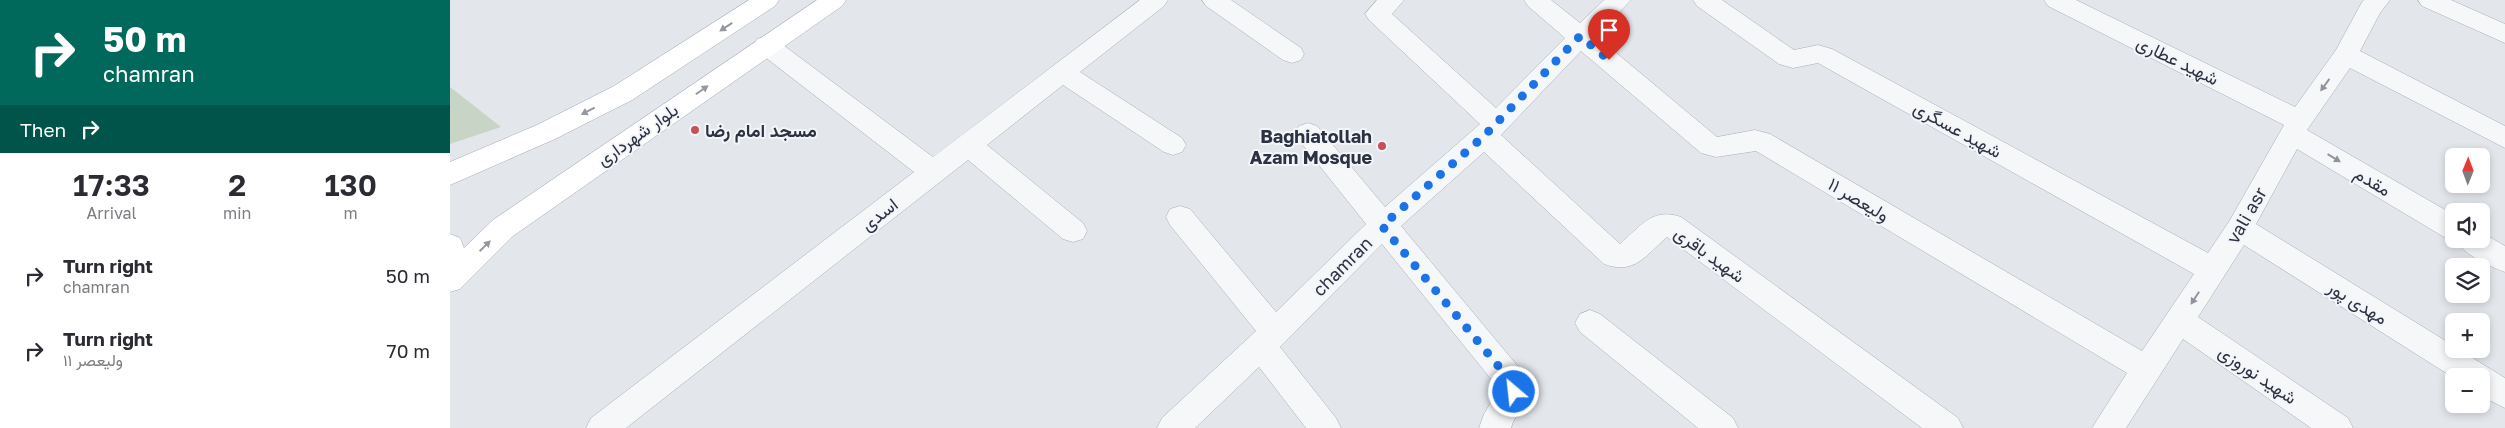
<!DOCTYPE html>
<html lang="en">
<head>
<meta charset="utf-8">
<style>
	:root { --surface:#fff; --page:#f7f7f7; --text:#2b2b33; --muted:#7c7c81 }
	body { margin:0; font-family:"Golos Text",Vazirmatn,sans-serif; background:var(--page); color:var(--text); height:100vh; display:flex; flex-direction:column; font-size:19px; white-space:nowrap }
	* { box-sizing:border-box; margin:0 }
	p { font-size:16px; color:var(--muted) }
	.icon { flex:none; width:28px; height:28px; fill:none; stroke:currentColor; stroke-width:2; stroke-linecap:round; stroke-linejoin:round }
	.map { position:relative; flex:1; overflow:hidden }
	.details { display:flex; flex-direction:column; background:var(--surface); width:450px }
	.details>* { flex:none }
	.hud { background:#00695c; color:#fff; overflow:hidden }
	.needle { width:32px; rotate:1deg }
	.tools { position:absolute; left:1995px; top:148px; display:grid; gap:10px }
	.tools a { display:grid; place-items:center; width:45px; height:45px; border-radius:8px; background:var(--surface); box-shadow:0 2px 8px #0003; font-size:25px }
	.pin { position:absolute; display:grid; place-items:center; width:42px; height:42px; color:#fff; margin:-51px -21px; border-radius:50% 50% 50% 0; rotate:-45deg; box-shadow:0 0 5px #0007 }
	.pin .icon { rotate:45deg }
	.me { position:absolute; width:55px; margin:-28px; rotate:332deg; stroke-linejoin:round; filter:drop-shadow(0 0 4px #0008) }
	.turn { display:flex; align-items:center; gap:18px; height:105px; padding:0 20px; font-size:22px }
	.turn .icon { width:65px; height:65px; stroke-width:2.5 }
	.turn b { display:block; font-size:35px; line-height:42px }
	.then { display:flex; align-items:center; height:48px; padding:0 20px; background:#0003; gap:10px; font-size:19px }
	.eta { display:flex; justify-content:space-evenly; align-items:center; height:85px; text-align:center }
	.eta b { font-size:30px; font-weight:600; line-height:35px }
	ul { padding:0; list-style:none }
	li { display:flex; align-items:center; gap:15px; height:75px; padding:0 20px }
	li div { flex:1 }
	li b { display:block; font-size:19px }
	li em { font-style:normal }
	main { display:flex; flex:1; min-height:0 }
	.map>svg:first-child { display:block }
</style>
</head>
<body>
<main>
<section class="details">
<div class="hud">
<div class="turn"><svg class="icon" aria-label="right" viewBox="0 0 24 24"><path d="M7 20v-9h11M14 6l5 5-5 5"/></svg><div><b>50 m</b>chamran</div></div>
<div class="then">Then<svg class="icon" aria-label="right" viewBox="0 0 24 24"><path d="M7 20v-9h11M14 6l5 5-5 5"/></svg></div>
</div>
<div class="eta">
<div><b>17:33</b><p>Arrival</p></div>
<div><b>2</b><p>min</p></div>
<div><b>130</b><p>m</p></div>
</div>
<ul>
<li><svg class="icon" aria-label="right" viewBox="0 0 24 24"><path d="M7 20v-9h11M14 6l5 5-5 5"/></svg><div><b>Turn right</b><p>chamran</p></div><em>50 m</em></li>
<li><svg class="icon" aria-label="right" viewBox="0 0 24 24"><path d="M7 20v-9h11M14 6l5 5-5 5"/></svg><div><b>Turn right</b><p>ولیعصر ۱۱</p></div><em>70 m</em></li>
</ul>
</section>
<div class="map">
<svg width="2055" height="428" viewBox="0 0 2055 428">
	<rect width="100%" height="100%" fill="#e3e6eb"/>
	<path fill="#c8d4c5" d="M 0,87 L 51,127 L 0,144 Z"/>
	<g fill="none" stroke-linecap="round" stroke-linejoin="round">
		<g stroke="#a8acb5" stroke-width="1">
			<g id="minor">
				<path d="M 690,0 L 718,0 L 714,6 L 630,72 L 732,138 L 736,145 L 732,152 L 723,155 L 714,152 L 613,85 L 537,145 L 633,223 L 637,231 L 633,239 L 623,242 L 613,239 L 518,160 L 176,428 L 136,428 L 141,418 L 464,172 L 307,51 L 304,45 L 307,39 L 316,36 L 325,39 L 483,157 Z"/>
				<path d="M 752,0 L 781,0 L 851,48 L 854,54 L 851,60 L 842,63 L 833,60 L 756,6 Z"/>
				<path d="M 927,0 L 954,0 L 942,14 L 1046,108 L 1115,38 L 1078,6 L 1074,0 L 1101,0 L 1130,23 L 1154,0 L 1181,0 L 1146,36 L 1267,137 L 1305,130 L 1320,134 L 1692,351 L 1744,274 L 1368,63 L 1343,68 L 1329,64 L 1247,6 L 1243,0 L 1272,0 L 1344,50 L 1368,45 L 1382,49 L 1758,253 L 1780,220 L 1834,125 L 1598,6 L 1594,0 L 1626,0 L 1845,107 L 1886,50 L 1912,2 L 1914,0 L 1940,0 L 1930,13 L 1910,51 L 2055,126 L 2055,148 L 1900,68 L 1857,130 L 2004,215 L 2004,239 L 2031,239 L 2031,232 L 2055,246 L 2055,272 C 2039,266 2014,255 2006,240 L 1994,237 L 1847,149 L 1806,224 L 2004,346 L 2004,349 L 2008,349 L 2055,378 L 2055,408 L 2031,396 L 2031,376 L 2004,376 L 2004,378 L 1794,245 L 1748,317 L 1898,418 L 1903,428 L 1861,428 L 1733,339 L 1676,428 L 1642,428 L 1677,373 L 1306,151 L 1266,157 L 1251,153 L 1131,51 L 1051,135 L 1170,244 C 1190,227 1202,207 1231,217 L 1508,418 L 1513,428 L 1472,428 L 1217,237 C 1195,256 1185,275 1154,264 L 1034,152 L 951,226 L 1075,375 C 1086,399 1067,407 1061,428 L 1029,428 L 1034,414 L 1049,389 L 932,244 L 830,347 L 886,418 L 891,428 L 856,428 L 809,367 L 745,428 L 707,428 L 712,418 L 806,331 L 720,225 L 716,217 L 720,209 L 730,206 L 740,209 L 826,312 L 916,224 L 849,140 L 845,133 L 849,126 L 858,123 L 867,126 L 935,207 L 1030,124 L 919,20 L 915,14 Z"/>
				<path d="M 1968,0 L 2001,0 L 2055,24 L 2055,43 L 1972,6 Z"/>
				<path d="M 1140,310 L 1150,314 L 1283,418 L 1288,428 L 1248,428 L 1130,332 L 1125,323 L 1130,314 Z"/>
			</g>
		</g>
		<g stroke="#a3a9b6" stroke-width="1">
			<g id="major">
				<path d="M 299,0 L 329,0 L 325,6 L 182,100 L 105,139 L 0,185 L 0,162 L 87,125 L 164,86 Z"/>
				<path d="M 367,0 L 396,0 L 392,6 L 63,236 L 10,289 L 0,292 L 0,234 L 10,238 L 14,248 L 43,220 Z"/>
			</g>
		</g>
		<use href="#minor" fill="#f6f7f9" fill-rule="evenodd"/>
		<use href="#major" fill="#fff" fill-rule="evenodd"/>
	</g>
	<defs><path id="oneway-solid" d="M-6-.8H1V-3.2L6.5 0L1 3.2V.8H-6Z" transform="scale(1.25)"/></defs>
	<g fill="#9698a0">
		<use href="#oneway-solid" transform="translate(276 27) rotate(147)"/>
		<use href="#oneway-solid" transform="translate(252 90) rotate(-35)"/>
		<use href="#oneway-solid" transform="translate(138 111) rotate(153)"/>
		<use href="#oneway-solid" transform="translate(35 246) rotate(-44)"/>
	</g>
	<g fill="#91949e">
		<use href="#oneway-solid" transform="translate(1875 85) rotate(126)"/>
		<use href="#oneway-solid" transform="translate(1884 158) rotate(31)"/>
		<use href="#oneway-solid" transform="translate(1745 298) rotate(123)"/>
	</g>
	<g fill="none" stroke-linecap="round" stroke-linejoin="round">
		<path stroke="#1a73e8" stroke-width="9" stroke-dasharray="0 16.2" d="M 1064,392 L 1064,385 L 1060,380 L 932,226 L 1034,136 L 1130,36 L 1159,60"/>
	</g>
	<g fill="#c95059" stroke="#f3f5f8" stroke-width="2">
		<circle cx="245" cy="130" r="5"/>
		<circle cx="932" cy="146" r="5"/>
	</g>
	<g text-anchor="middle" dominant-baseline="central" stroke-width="4" stroke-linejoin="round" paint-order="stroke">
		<g font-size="18" fill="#2c3242" stroke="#f3f5f8">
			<text transform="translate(1728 60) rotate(26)">شهید عطاری</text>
			<text transform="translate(1508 129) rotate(29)">شهید عسگری</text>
			<text transform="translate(187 134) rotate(-35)">بلوار شهرداری</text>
			<text transform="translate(1923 181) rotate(31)">مقدم</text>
			<text transform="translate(1409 199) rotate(31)">ولیعصر ۱۱</text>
			<text transform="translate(429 214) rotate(-38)">اسدی</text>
			<text transform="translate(1796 215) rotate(-60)">vali asr</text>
			<text transform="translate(1260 254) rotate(36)">شهید باقری</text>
			<text transform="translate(892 266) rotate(-45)">chamran</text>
			<text transform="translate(1908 302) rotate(32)">مهدی پور</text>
			<text transform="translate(1808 374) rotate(34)">شهید نوروزی</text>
		</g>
		<g font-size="18" font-weight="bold" fill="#2c3242" stroke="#f3f5f8" text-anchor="start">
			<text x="255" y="130">مسجد امام رضا</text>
			<text x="922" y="136" text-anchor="end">Baghiatollah<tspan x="922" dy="21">Azam Mosque</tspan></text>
		</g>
	</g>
</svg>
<div class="tools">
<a><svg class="needle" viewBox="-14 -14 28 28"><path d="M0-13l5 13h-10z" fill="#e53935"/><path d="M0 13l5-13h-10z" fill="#7c7c81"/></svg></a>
<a><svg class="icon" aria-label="sound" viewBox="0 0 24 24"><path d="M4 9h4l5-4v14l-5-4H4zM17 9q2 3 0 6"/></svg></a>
<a><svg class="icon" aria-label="layers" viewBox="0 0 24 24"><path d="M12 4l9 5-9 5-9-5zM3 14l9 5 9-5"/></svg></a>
<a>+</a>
<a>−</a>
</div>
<div class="pin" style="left:1159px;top:60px;background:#d93025"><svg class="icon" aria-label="arrive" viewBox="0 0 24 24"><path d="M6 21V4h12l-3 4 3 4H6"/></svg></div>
<svg class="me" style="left:1064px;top:392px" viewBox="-20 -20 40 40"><circle r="17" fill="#1a73e8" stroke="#fff" stroke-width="3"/><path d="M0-11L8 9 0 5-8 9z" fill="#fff"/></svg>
</div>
</main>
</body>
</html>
